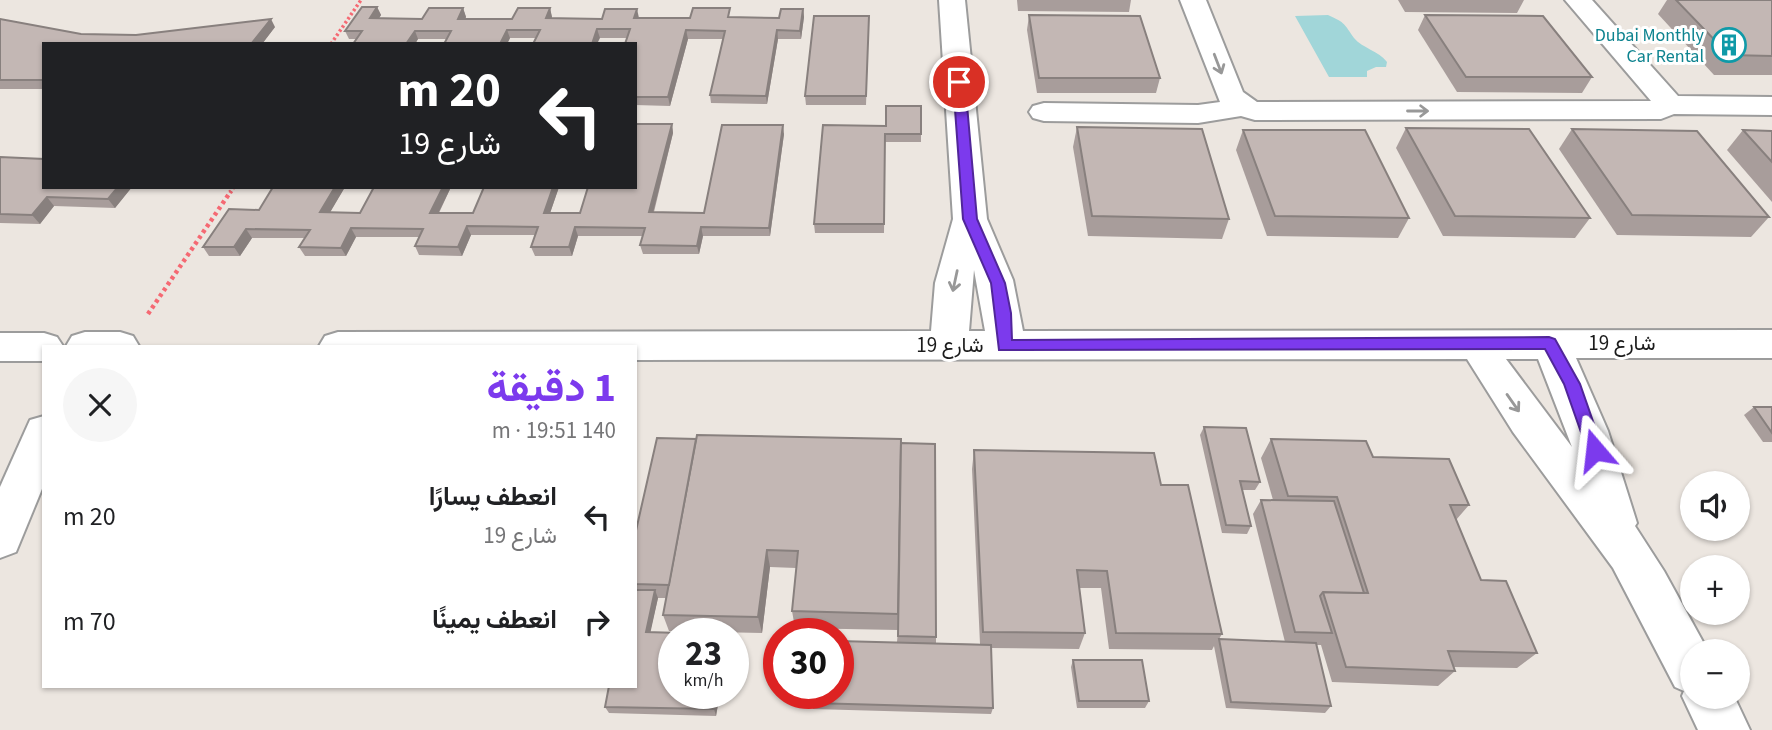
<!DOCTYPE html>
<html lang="ar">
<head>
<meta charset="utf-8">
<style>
	:root { --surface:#fff; --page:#f6f6f6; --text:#202124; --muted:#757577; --accent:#7c3aed }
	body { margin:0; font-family:"Source Sans 3",Vazirmatn,sans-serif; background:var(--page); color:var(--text); direction:rtl; height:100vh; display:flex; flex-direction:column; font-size:26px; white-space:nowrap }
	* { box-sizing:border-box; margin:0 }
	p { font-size:23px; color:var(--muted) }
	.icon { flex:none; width:38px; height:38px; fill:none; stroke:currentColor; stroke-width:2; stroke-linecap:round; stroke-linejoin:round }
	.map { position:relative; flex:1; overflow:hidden; direction:ltr }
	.sheet { position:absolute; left:42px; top:345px; width:595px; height:343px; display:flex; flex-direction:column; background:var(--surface); border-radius:0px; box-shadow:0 2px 5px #0004; direction:rtl }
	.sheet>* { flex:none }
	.banner { position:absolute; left:42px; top:42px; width:595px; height:147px; border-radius:0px; box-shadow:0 2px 5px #0004; direction:rtl; background:#202124; color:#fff; overflow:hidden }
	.buttons { position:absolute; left:1680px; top:471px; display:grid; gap:14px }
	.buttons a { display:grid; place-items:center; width:70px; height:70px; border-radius:50%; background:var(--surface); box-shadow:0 2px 5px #0004; font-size:35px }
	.speed { position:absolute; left:658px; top:618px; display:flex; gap:14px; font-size:35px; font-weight:700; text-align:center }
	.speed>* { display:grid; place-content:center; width:91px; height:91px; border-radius:50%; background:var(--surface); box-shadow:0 2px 5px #0004; line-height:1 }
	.speed small { font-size:18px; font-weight:400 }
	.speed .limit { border:10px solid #d22; background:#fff; color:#111 }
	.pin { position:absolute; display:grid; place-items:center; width:60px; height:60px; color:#fff; margin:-30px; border:4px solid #fff; border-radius:50%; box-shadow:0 2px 7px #0007 }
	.me { position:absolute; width:77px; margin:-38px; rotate:343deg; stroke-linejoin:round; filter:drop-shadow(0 0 5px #0008) }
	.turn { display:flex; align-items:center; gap:24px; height:147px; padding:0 21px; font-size:32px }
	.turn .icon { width:91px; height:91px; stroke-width:2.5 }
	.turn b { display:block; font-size:49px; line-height:60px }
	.round { display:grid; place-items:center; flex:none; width:74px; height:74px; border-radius:37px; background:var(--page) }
	.overview { display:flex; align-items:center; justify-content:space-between; height:119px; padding:0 21px }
	h1 { font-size:42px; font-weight:700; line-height:52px; color:var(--accent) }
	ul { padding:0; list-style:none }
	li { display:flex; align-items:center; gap:21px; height:105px; padding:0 21px }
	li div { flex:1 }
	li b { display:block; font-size:26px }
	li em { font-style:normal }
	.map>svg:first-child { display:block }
</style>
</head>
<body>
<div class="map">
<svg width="1772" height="730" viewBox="0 0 1772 730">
	<rect width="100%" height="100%" fill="#ece6e0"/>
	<path fill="#a1d6d9" d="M 1328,15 C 1346,23 1344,24 1354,38 C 1362,48 1379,51 1387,62 L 1386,67 L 1376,67 L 1367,71 L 1367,77 L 1329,77 L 1295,16 Z"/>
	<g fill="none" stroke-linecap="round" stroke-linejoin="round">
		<g stroke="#9c9c9c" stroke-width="4">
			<g id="street">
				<path d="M 939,0 L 965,0 L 987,219 L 1013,280 L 1023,331 L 1772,330 L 1772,358 L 1576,358 L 1608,431 L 1637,523 L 1635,526 L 1664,571 L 1708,651 L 1692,651 L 1692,696 L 1734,696 L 1750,730 L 1698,730 L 1682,696 L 1684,691 L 1675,687 L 1613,568 L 1513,432 L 1467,359 L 635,360 L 635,346 L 319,346 L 325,336 L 338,332 L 931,331 L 935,283 L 953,219 ZM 974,270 L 985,331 L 969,331 ZM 1506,359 L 1538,359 L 1572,447 Z"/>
				<path d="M 1180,0 L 1206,0 L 1243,92 L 1257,102 L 1651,101 L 1565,0 L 1592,0 L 1678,96 L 1772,97 L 1772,115 L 1674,114 L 1661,119 L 1255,120 L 1241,116 L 1198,123 L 1044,121 L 1033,118 L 1029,112 L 1033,106 L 1044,103 L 1198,105 L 1220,102 Z"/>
				<path d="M 85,332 L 120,332 L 133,336 L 139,346 L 66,346 L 72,336 Z"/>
				<path d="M 0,333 L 44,333 L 57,337 L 63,346 L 44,346 L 44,361 L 0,361 Z"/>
				<path d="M 44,416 L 44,484 L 16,552 L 0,558 L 0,487 L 30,420 Z"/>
			</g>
		</g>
		<g stroke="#f56973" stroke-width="3.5" stroke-dasharray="2.5 2.5" stroke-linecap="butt">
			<path d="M 331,44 L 361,0"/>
			<path d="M 230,193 L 234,187"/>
		</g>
		<path stroke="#f56973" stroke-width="4.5" stroke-dasharray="3.5 3.5" stroke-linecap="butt" d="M 148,314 L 231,191"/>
		<use href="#street" fill="#fff" fill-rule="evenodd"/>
	</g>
	<g fill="#a89d9b">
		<path d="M 1017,0 L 1131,0 L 1129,12 L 1018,11 Z"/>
		<path d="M 1398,0 L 1524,0 L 1517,13 L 1405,12 Z"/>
		<path d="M 1667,0 L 1772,0 L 1772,75 L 1714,75 L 1658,14 Z"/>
		<path d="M 377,7 L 381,15 L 379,18 L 422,19 L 463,8 L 466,17 L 465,19 L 512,19 L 550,8 L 552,18 L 779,18 L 803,9 L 804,17 L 801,39 L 778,39 L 767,104 L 711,103 L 710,95 L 723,39 L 688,39 L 670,106 L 635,105 L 635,44 L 627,38 L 510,38 L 507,44 L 444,44 L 446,39 L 418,39 L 415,44 L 353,44 L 356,39 L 349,39 L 345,31 Z"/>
		<path d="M 1029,15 L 1160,78 L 1156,93 L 1037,93 L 1027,30 Z"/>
		<path d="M 1425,15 L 1592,77 L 1582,93 L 1457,92 L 1418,30 Z"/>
		<path d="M 869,16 L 866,105 L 806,105 L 805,96 Z"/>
		<path d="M 0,19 L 81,34 L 136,35 L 275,27 L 262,44 L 44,44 L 44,89 L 0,89 Z"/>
		<path d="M 921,106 L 921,142 L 885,142 L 884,233 L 815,233 L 814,224 L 886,126 Z"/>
		<path d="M 672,124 L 673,133 L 654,212 L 704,213 L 784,134 L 770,236 L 703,236 L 699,254 L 643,254 L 640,245 L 643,236 L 578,236 L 572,256 L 535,256 L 531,247 L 535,235 L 471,235 L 462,256 L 419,255 L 415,246 L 419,237 L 356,237 L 346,256 L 305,256 L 299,247 L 305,238 L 252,238 L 240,256 L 209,256 L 203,247 L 259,210 L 273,187 L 345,187 L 330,212 L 360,213 L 374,187 L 451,187 L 439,213 L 473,213 L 484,187 L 559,187 L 550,213 L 580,213 Z"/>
		<path d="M 1077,127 L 1229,219 L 1222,239 L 1088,236 L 1073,147 Z"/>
		<path d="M 1406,128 L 1590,218 L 1575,238 L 1443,236 L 1396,148 Z"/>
		<path d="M 1572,129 L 1769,217 L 1751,237 L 1617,235 L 1559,149 Z"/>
		<path d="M 1243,130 L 1409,218 L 1398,238 L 1267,236 L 1236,150 Z"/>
		<path d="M 1743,130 L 1772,131 L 1772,202 L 1727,150 Z"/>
		<path d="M 0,157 L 132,187 L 115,208 L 54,206 L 40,224 L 0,223 Z"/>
		<path d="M 1754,407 L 1772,407 L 1772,442 L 1763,442 L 1744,415 Z"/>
		<path d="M 1204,427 L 1260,482 L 1255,490 L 1242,490 L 1251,526 L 1247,534 L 1222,533 L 1200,435 Z"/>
		<path d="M 1271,439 L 1373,457 L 1469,505 L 1456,520 L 1481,580 L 1537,653 L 1517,668 L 1453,667 L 1455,671 L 1438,686 L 1332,682 L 1321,645 L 1316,645 L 1331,706 L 1325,713 L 1226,708 L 1214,646 L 1212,650 L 1109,649 L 1101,588 L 1079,588 L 1085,633 L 1079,649 L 991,648 L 993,708 L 991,714 L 813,709 L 812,703 L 897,642 L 898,630 L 795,628 L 792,611 L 796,568 L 770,567 L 762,633 L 669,631 L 663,615 L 666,598 L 658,598 L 650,632 L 674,693 L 720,693 L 716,716 L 609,713 L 605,707 L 635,686 L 635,535 L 901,443 L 936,637 L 936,643 L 980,644 L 972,469 L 974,450 L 1161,485 L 1222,634 L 1219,639 L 1285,642 L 1253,514 L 1261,500 L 1273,500 L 1261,458 Z"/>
		<path d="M 1073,660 L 1149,701 L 1145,708 L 1077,708 L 1071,667 Z"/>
	</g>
	<g fill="#88807e">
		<path d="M 377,7 L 381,15 L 374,26 L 370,18 Z"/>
		<path d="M 463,8 L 466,17 L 461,27 L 458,19 Z"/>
		<path d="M 550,8 L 552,17 L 548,26 L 546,18 Z"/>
		<path d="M 637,9 L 639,18 L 634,18 Z"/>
		<path d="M 803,9 L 804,17 L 801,39 L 800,31 Z"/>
		<path d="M 271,19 L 275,27 L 262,44 L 251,44 Z"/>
		<path d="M 597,29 L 600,38 L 597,44 L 592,44 Z"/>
		<path d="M 507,30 L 510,38 L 507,44 L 500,44 Z"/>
		<path d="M 686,30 L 688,39 L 670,106 L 668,97 Z"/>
		<path d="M 777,30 L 778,39 L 767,104 L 766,96 Z"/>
		<path d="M 415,31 L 418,39 L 415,44 L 406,44 Z"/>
		<path d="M 672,124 L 673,133 L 651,221 L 649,212 Z"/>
		<path d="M 783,125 L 784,134 L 770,236 L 769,228 Z"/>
		<path d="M 118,187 L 132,187 L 115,208 L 108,199 Z"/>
		<path d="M 335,187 L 345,187 L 325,221 L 320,212 Z"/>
		<path d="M 443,187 L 451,187 L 434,222 L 430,213 Z"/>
		<path d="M 553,187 L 559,187 L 547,222 L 544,213 Z"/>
		<path d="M 47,197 L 54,206 L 40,224 L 32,215 Z"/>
		<path d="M 467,226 L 471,235 L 462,256 L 458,247 Z"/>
		<path d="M 575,227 L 578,236 L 572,256 L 569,247 Z"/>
		<path d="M 701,227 L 703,236 L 699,254 L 697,246 Z"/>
		<path d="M 351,228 L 356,237 L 346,256 L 341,248 Z"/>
		<path d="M 246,229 L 252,238 L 240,256 L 234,247 Z"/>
		<path d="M 767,550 L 770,567 L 762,633 L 758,617 Z"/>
		<path d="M 655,590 L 658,598 L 649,639 L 646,632 Z"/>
		<path d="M 716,693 L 720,693 L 716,716 L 714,709 Z"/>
	</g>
	<g fill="#c3b7b4" stroke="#88807e" stroke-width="2">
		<path d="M 1676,0 L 1772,0 L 1772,56 L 1729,55 Z"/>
		<path d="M 362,7 L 377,7 L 370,18 L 422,19 L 429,8 L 463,8 L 458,19 L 512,19 L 518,8 L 550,8 L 546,18 L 602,19 L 605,9 L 637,9 L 634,18 L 690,18 L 693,8 L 730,8 L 728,17 L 779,18 L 781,9 L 803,9 L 800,31 L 777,30 L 766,96 L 710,95 L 725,31 L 686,30 L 668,97 L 635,97 L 635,44 L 625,44 L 630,29 L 597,29 L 592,44 L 533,44 L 540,30 L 507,30 L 500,44 L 444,44 L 451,31 L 415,31 L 406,44 L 353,44 L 362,31 L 345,31 Z"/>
		<path d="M 1029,15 L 1140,16 L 1160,78 L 1039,78 Z"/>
		<path d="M 1425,15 L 1543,16 L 1592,77 L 1466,77 Z"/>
		<path d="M 814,16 L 869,16 L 866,96 L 805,96 Z"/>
		<path d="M 0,19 L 81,34 L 136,35 L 271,19 L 251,44 L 44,44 L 44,80 L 0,80 Z"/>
		<path d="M 886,106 L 921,106 L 921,134 L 885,134 L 884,224 L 814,224 L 823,125 L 886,126 Z"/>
		<path d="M 635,124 L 672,124 L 649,212 L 704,213 L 722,125 L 783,125 L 769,228 L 701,227 L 697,246 L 640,245 L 645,228 L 575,227 L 569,247 L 531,247 L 538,227 L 467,226 L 458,247 L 415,246 L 423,229 L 351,228 L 341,248 L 299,247 L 310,230 L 246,229 L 234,247 L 203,247 L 229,209 L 259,210 L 273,187 L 335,187 L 320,212 L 360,213 L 374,187 L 443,187 L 430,213 L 473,213 L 484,187 L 553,187 L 544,213 L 580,213 L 588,187 L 635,187 Z"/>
		<path d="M 1077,127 L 1202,129 L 1229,219 L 1092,216 Z"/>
		<path d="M 1406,128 L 1529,129 L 1590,218 L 1455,216 Z"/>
		<path d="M 1572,129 L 1697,131 L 1769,217 L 1632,215 Z"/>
		<path d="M 1243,130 L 1365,130 L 1409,218 L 1275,216 Z"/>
		<path d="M 1743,130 L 1772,131 L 1772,162 Z"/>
		<path d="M 0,157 L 44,159 L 44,187 L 118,187 L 108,199 L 47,197 L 32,215 L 0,214 Z"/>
		<path d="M 1754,407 L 1772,407 L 1772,433 Z"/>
		<path d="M 1204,427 L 1246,428 L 1260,482 L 1240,481 L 1251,526 L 1226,525 Z"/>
		<path d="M 697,435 L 901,439 L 898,614 L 792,611 L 798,551 L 767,550 L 758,617 L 663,615 Z"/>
		<path d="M 657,438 L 696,439 L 669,585 L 635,584 L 635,535 Z"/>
		<path d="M 1271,439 L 1366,441 L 1373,457 L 1449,459 L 1469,505 L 1450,505 L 1481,580 L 1506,581 L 1537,653 L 1448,651 L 1455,671 L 1346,667 L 1323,592 L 1368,593 L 1337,497 L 1288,496 Z"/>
		<path d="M 901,443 L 935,444 L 936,637 L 898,636 Z"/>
		<path d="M 974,450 L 1154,453 L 1161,485 L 1188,485 L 1222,634 L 1116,633 L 1107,571 L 1077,570 L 1085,633 L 983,632 Z"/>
		<path d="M 1261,500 L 1334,501 L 1364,593 L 1323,592 L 1320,596 L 1332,633 L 1295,632 Z"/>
		<path d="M 635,590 L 655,590 L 646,632 L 715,634 L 674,634 L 674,693 L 716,693 L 714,709 L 605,707 L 609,686 L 635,686 Z"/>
		<path d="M 1219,639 L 1316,643 L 1331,706 L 1231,702 Z"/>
		<path d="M 838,641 L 991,645 L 993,708 L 812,703 L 813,693 L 838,693 Z"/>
		<path d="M 1073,660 L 1142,660 L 1149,701 L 1079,701 Z"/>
	</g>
	<defs><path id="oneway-shaft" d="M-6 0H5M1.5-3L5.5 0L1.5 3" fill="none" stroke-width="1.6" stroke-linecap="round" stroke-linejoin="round" transform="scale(1.75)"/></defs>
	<g stroke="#989898">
		<use href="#oneway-shaft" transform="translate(1218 64) rotate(69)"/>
		<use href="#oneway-shaft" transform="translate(1418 111)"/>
		<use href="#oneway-shaft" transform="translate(955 281) rotate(102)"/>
		<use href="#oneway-shaft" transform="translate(1513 403) rotate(55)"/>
	</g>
	<path fill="#7c3aed" stroke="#51269a" stroke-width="2" d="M 959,78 L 965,82 L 977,219 L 1005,283 L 1011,313 L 1012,340 L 1549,337 L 1555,339 L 1580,384 L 1603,450 L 1601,455 L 1589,455 L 1564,384 L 1545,349 L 999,350 L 991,283 L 963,219 L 953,82 Z"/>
	<defs>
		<g id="building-ring" transform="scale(1.75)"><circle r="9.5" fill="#fff" stroke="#0f9aa8" stroke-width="1.5"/><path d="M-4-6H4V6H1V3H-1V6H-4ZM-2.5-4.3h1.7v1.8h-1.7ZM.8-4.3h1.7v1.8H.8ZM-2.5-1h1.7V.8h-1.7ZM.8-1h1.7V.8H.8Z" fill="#0f9aa8"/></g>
	</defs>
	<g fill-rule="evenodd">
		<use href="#building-ring" x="1729" y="45"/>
	</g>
	<g text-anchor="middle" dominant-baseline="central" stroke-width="6" stroke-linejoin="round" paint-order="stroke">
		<g font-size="18" fill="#0d838f" stroke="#fff" text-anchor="end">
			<text x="1704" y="35">Dubai Monthly<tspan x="1704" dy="21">Car Rental</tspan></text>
		</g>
		<g font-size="21" fill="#1b1b1b" stroke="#fff">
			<text x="1622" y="343">شارع 19</text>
			<text x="950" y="345">شارع 19</text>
		</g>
	</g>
</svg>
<div class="buttons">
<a><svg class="icon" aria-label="sound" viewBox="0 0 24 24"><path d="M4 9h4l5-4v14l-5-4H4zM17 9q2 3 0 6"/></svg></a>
<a>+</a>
<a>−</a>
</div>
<div class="speed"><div>23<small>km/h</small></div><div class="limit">30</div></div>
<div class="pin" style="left:959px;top:82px;background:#d93025"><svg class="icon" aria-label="arrive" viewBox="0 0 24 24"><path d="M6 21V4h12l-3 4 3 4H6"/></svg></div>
<svg class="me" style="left:1595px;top:450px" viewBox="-20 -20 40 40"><path d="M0-17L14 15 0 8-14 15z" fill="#7c3aed" stroke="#fff" stroke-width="4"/></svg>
<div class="banner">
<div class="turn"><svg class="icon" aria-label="left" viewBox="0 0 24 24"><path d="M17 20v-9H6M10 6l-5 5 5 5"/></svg><div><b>20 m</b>شارع 19</div></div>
</div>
<section class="sheet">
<div class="overview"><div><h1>1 دقيقة</h1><p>140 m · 19:51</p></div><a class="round"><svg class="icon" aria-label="close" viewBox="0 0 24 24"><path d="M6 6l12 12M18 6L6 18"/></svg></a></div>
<ul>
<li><svg class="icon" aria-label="left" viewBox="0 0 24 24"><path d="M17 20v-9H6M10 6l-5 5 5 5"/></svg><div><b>انعطف يسارًا</b><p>شارع 19</p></div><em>20 m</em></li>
<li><svg class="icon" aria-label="right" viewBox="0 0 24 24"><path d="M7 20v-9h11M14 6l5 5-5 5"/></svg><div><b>انعطف يمينًا</b></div><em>70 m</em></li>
</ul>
</section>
</div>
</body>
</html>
